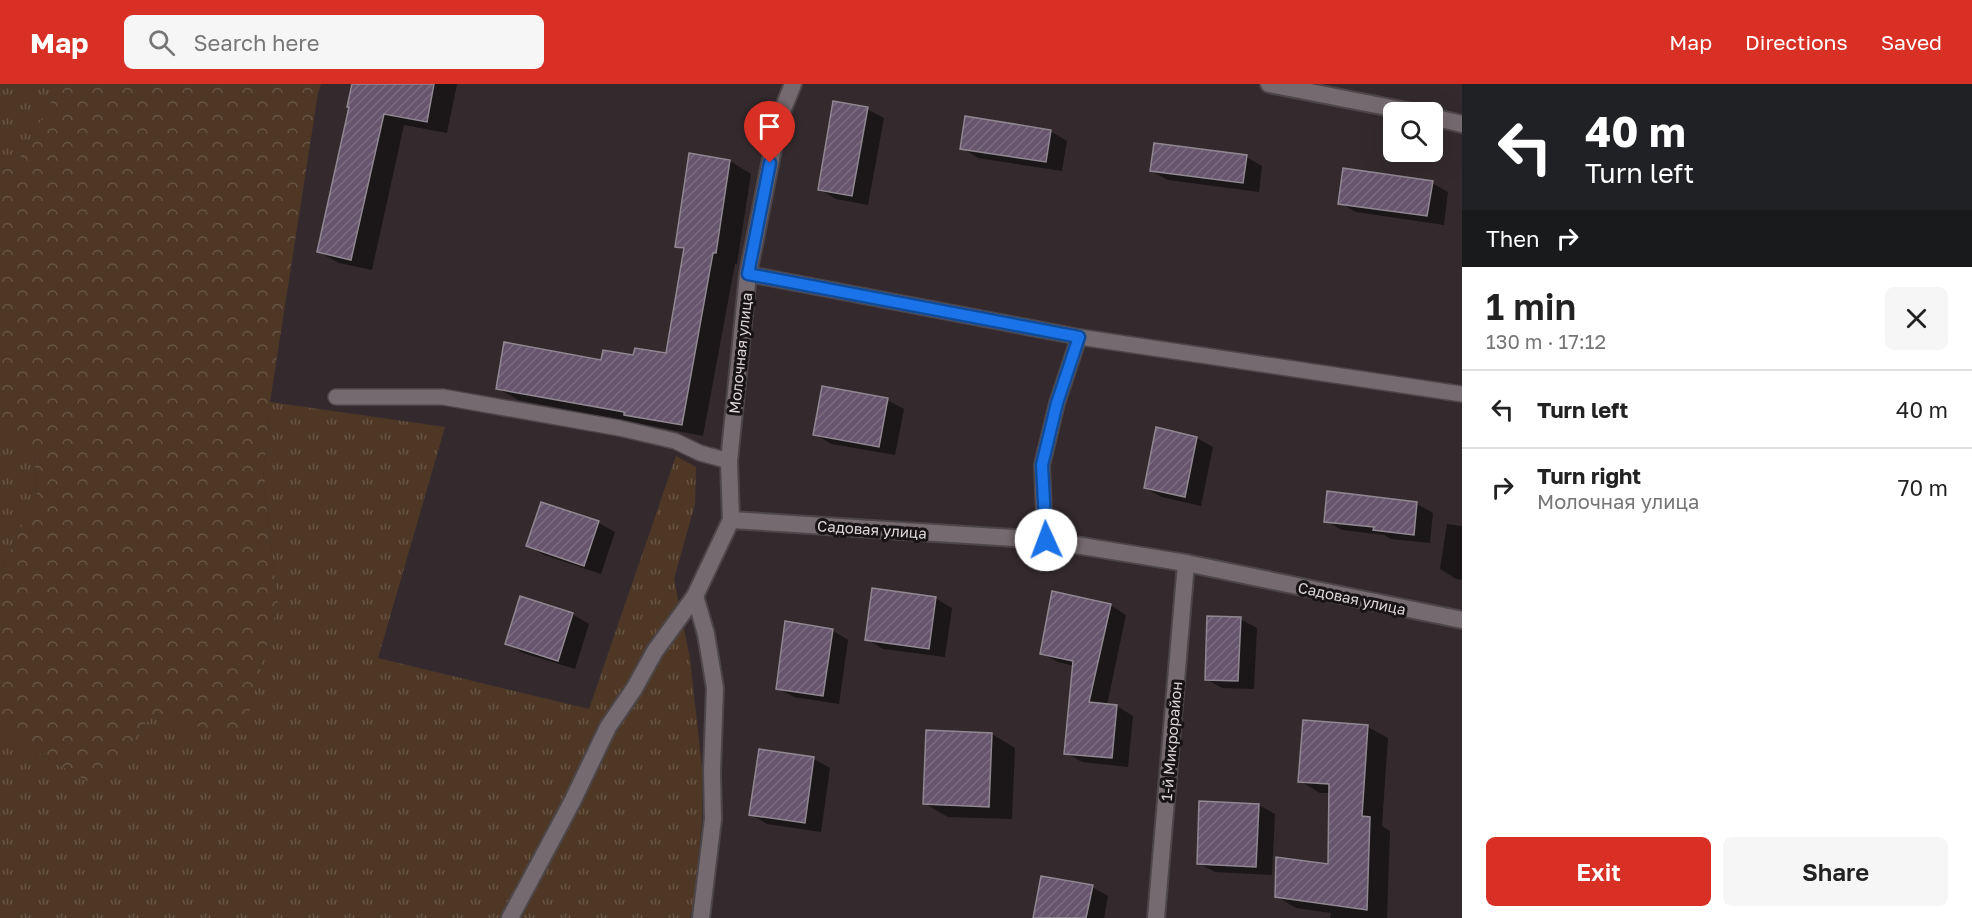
<!DOCTYPE html>
<html lang="en">
<head>
<meta charset="utf-8">
<style>
	:root { --surface:#fff; --page:#f6f6f6; --text:#222; --muted:#767676; --line:#e0e0e0; --accent:#d93025 }
	body { margin:0; font-family:"Golos Text",sans-serif; background:var(--page); color:var(--text); height:100vh; display:flex; flex-direction:column; font-size:22px; white-space:nowrap }
	* { box-sizing:border-box; margin:0 }
	p { font-size:20px; color:var(--muted) }
	.icon { flex:none; width:33px; height:33px; fill:none; stroke:currentColor; stroke-width:2; stroke-linecap:round; stroke-linejoin:round }
	.map { position:relative; flex:1; overflow:hidden }
	.drawer { display:flex; flex-direction:column; background:var(--surface); width:510px }
	.drawer>* { flex:none }
	.banner { background:#202124; color:#fff; overflow:hidden }
	.tools { position:absolute; left:1383px; top:18px; display:grid; gap:12px }
	.tools a { display:grid; place-items:center; width:60px; height:60px; border-radius:9px; background:var(--surface); box-shadow:0 6px 24px #0002; font-size:30px }
	.pin { position:absolute; display:grid; place-items:center; width:51px; height:51px; color:#fff; margin:-62px -26px; border-radius:50% 50% 50% 0; rotate:-45deg; box-shadow:0 0 6px #0007 }
	.pin .icon { rotate:45deg }
	.me { position:absolute; width:66px; margin:-33px; rotate:358deg; stroke-linejoin:round; filter:drop-shadow(0 0 4px #0008) }
	.turn { display:flex; align-items:center; gap:21px; height:126px; padding:0 24px; font-size:27px }
	.turn .icon { width:78px; height:78px; stroke-width:2.5 }
	.turn b { display:block; font-size:42px; line-height:51px }
	.then { display:flex; align-items:center; height:57px; padding:0 24px; background:#0003; gap:12px; font-size:22px }
	.round { display:grid; place-items:center; flex:none; width:63px; height:63px; border-radius:9px; background:var(--page) }
	.head { display:flex; align-items:center; justify-content:space-between; height:102px; padding:0 24px }
	h1 { font-size:36px; font-weight:600; line-height:45px }
	.cta { display:flex; gap:12px; margin-top:auto; padding:12px 24px }
	.cta a { flex:1; height:69px; border-radius:9px; background:var(--accent); color:#fff; font-size:24px; font-weight:600; line-height:69px; text-align:center }
	.cta a+a { background:var(--page); color:var(--text) }
	ul { padding:0; list-style:none }
	li { display:flex; align-items:center; gap:18px; height:78px; padding:0 24px; border-top:2px solid var(--line) }
	li div { flex:1 }
	li b { display:block; font-size:22px }
	li em { font-style:normal }
	header { display:flex; align-items:center; gap:36px; box-sizing:border-box; height:84px; padding:0 30px; background:var(--accent); color:#fff }
	header strong { font-size:28px }
	nav { display:flex; gap:33px; margin-inline-start:auto; font-size:21px }
	.search { width:420px; height:54px; background:var(--page); display:flex; align-items:center; gap:15px; box-sizing:border-box; padding:0 21px; border-radius:9px; color:var(--muted); font-size:22px }
	main { display:flex; flex:1; min-height:0 }
	.map>svg:first-child { display:block }
</style>
</head>
<body>
<header>
<strong>Map</strong>
<div class="search"><svg class="icon" aria-label="search" viewBox="0 0 24 24"><circle cx="10" cy="10" r="6"/><path d="M15 15l6 6"/></svg>Search here</div>
<nav><a>Map</a><a>Directions</a><a>Saved</a></nav>
</header>
<main>
<div class="map">
<svg width="1462" height="834" viewBox="0 0 1462 834">
	<defs>
		<pattern id="grass-tufts" width="24" height="20" patternUnits="userSpaceOnUse" patternTransform="scale(1.5)"><rect width="24" height="20" fill="#4e3825"/><path d="M3 7l-1-3M5 7V3M7 7l1-3M15 17l-1-3M17 17v-4M19 17l1-3" fill="none" stroke="#675444"/></pattern>
		<pattern id="forest-crowns" width="20" height="18" patternUnits="userSpaceOnUse" patternTransform="scale(1.5)"><rect width="20" height="18" fill="#4e3825"/><path d="M2 6a3 3 0 1 1 6 0M12 15a3 3 0 1 1 6 0" fill="none" stroke="#675444"/></pattern>
		<pattern id="building-hatch" width="6" height="6" patternUnits="userSpaceOnUse" patternTransform="scale(1.5)"><rect width="6" height="6" fill="#67546d"/><path d="M-1 1l2-2M0 6l6-6M5 7l2-2" fill="none" stroke="#7c6c81"/></pattern>
	</defs>
	<rect width="100%" height="100%" fill="#342a2e"/>
	<g fill="url(#grass-tufts)">
		<path d="M 0,0 L 61,0 L 14,85 L 0,84 Z"/>
		<path d="M 270,318 L 445,343 L 378,574 L 589,625 L 676,372 L 696,383 L 695,420 L 674,495 L 690,575 L 702,684 L 702,735 L 694,819 L 690,834 L 0,834 L 0,646 L 97,703 L 150,634 L 243,650 L 278,519 L 263,396 Z"/>
		<path d="M 0,340 L 34,367 L 37,410 L 0,489 Z"/>
	</g>
	<path fill="url(#forest-crowns)" d="M 61,0 L 321,0 L 318,9 L 270,318 L 263,396 L 278,519 L 243,651 L 150,634 L 97,703 L 0,646 L 0,489 L 37,410 L 34,367 L 0,340 L 0,84 L 14,85 Z"/>
	<g fill="#0007">
		<path d="M 353,0 L 457,0 L 447,49 L 404,41 L 372,186 L 339,179 L 319,168 L 351,23 Z"/>
		<path d="M 867,25 L 884,34 L 868,121 L 836,115 L 819,105 Z"/>
		<path d="M 1050,47 L 1067,57 L 1062,87 L 978,74 L 962,64 Z"/>
		<path d="M 690,71 L 730,77 L 751,90 L 737,180 L 735,180 L 703,352 L 518,316 L 497,304 L 602,278 L 667,271 L 685,167 L 676,162 Z"/>
		<path d="M 1246,73 L 1262,82 L 1259,108 L 1168,96 L 1151,87 Z"/>
		<path d="M 1432,99 L 1448,108 L 1444,141 L 1356,128 L 1340,119 Z"/>
		<path d="M 887,316 L 904,325 L 895,371 L 831,360 L 815,350 Z"/>
		<path d="M 1158,345 L 1197,354 L 1213,363 L 1201,422 L 1162,413 L 1145,404 Z"/>
		<path d="M 542,420 L 599,439 L 615,448 L 601,490 L 544,471 L 528,462 Z"/>
		<path d="M 1417,420 L 1433,429 L 1430,459 L 1391,455 L 1384,451 L 1342,446 L 1326,437 Z"/>
		<path d="M 1447,440 L 1462,442 L 1462,496 L 1456,495 L 1440,485 Z"/>
		<path d="M 935,514 L 952,524 L 945,573 L 883,565 L 867,555 Z"/>
		<path d="M 1110,521 L 1126,531 L 1107,621 L 1117,622 L 1133,632 L 1128,683 L 1082,678 L 1066,669 L 1074,582 L 1058,578 L 1041,569 Z"/>
		<path d="M 572,530 L 589,540 L 575,585 L 523,569 L 507,559 Z"/>
		<path d="M 1240,535 L 1257,544 L 1254,605 L 1222,604 L 1206,595 Z"/>
		<path d="M 832,546 L 848,556 L 839,620 L 794,613 L 777,604 Z"/>
		<path d="M 1368,643 L 1388,654 L 1382,742 L 1390,747 L 1387,834 L 1330,834 L 1331,829 L 1296,824 L 1276,812 L 1330,782 L 1331,709 L 1320,709 L 1300,697 Z"/>
		<path d="M 992,650 L 1015,664 L 1012,735 L 948,733 L 924,719 Z"/>
		<path d="M 760,666 L 814,675 L 830,684 L 821,748 L 767,740 L 750,730 Z"/>
		<path d="M 1259,721 L 1275,730 L 1272,791 L 1215,788 L 1198,779 Z"/>
		<path d="M 1092,803 L 1108,812 L 1104,834 L 1034,834 Z"/>
	</g>
	<g fill="url(#building-hatch)" stroke="#8f8891" stroke-width="1.5">
		<path d="M 352,0 L 434,0 L 427,38 L 384,30 L 351,176 L 317,168 L 349,23 L 347,23 Z"/>
		<path d="M 833,17 L 868,23 L 852,112 L 818,106 Z"/>
		<path d="M 965,32 L 1051,46 L 1046,78 L 960,65 Z"/>
		<path d="M 1154,59 L 1247,71 L 1243,99 L 1150,87 Z"/>
		<path d="M 689,69 L 730,76 L 716,169 L 713,169 L 682,341 L 624,331 L 624,328 L 496,305 L 504,258 L 601,276 L 603,266 L 633,271 L 635,264 L 666,269 L 684,164 L 675,163 Z"/>
		<path d="M 1343,84 L 1433,97 L 1427,132 L 1338,120 Z"/>
		<path d="M 822,302 L 888,314 L 879,363 L 813,351 Z"/>
		<path d="M 1156,343 L 1197,353 L 1185,413 L 1144,404 Z"/>
		<path d="M 1327,407 L 1417,418 L 1414,451 L 1373,446 L 1374,443 L 1324,438 Z"/>
		<path d="M 541,418 L 599,437 L 584,482 L 526,462 Z"/>
		<path d="M 872,504 L 936,513 L 929,565 L 865,556 Z"/>
		<path d="M 1052,507 L 1111,520 L 1089,618 L 1117,621 L 1112,674 L 1064,670 L 1073,577 L 1040,570 Z"/>
		<path d="M 520,512 L 573,529 L 558,577 L 505,560 Z"/>
		<path d="M 1207,532 L 1241,533 L 1238,597 L 1205,596 Z"/>
		<path d="M 785,537 L 833,545 L 823,612 L 776,605 Z"/>
		<path d="M 1303,636 L 1368,641 L 1362,732 L 1370,733 L 1367,826 L 1275,813 L 1276,773 L 1328,780 L 1329,700 L 1298,698 Z"/>
		<path d="M 926,646 L 992,649 L 989,723 L 923,720 Z"/>
		<path d="M 759,665 L 814,673 L 805,739 L 749,731 Z"/>
		<path d="M 1199,717 L 1259,720 L 1256,783 L 1197,780 Z"/>
		<path d="M 1041,792 L 1093,801 L 1086,834 L 1033,834 Z"/>
	</g>
	<g fill="none" stroke-linecap="round" stroke-linejoin="round">
		<g stroke="#4d4649" stroke-width="18">
			<g id="service">
				<path d="M 748,190 L 1079,253 L 1462,310"/>
				<path d="M 336,313 L 443,313 L 619,344 L 675,357 L 700,369 L 729,377"/>
				<path d="M 1045,456 L 1042,381 L 1057,319 L 1079,253"/>
			</g>
		</g>
		<g stroke="#4d4649" stroke-width="20">
			<g id="minor">
				<path d="M 1269,0 L 1412,28"/>
				<path d="M 1432,33 L 1462,40"/>
				<path d="M 731,436 L 1045,456 L 1186,479 L 1462,536"/>
				<path d="M 695,512 L 706,550 L 715,604 L 712,687 L 713,735 L 701,834"/>
				<path d="M 510,834 L 572,718 L 608,643 L 634,605 L 655,567 L 695,512 L 731,436 L 729,377 L 748,190 L 779,35 L 793,0"/>
				<path d="M 1156,834 L 1186,479"/>
			</g>
		</g>
		<use href="#service" stroke="#756a6f" stroke-width="15"/>
		<use href="#minor" stroke="#756a6f" stroke-width="16"/>
	</g>
	<g fill="none" stroke-linecap="round" stroke-linejoin="round">
		<g stroke="#114b97" stroke-width="15">
			<path id="route" d="M 770,79 L 748,190 L 1079,253 L 1057,319 L 1042,381 L 1046,456"/>
		</g>
		<use href="#route" stroke="#1a73e8" stroke-width="10"/>
	</g>
	<g text-anchor="middle" dominant-baseline="central" stroke-width="6" stroke-linejoin="round" paint-order="stroke">
		<g font-size="15" fill="#ddd6d9" stroke="#181416">
			<text transform="translate(740 269) rotate(-84)">Молочная улица</text>
			<text transform="translate(872 445) rotate(4)">Садовая улица</text>
			<text transform="translate(1352 514) rotate(12)">Садовая улица</text>
			<text transform="translate(1171 657) rotate(-85)">1-й Микрорайон</text>
		</g>
	</g>
</svg>
<div class="tools">
<a><svg class="icon" aria-label="search" viewBox="0 0 24 24"><circle cx="10" cy="10" r="6"/><path d="M15 15l6 6"/></svg></a>
</div>
<div class="pin" style="left:770px;top:79px;background:#d93025"><svg class="icon" aria-label="arrive" viewBox="0 0 24 24"><path d="M6 21V4h12l-3 4 3 4H6"/></svg></div>
<svg class="me" style="left:1046px;top:456px" viewBox="-20 -20 40 40"><circle r="19" fill="#fff"/><path d="M0-13L10 11 0 6-10 11z" fill="#1a73e8"/></svg>
</div>
<section class="drawer">
<div class="banner">
<div class="turn"><svg class="icon" aria-label="left" viewBox="0 0 24 24"><path d="M17 20v-9H6M10 6l-5 5 5 5"/></svg><div><b>40 m</b>Turn left</div></div>
<div class="then">Then<svg class="icon" aria-label="right" viewBox="0 0 24 24"><path d="M7 20v-9h11M14 6l5 5-5 5"/></svg></div>
</div>
<div class="head"><div><h1>1 min</h1><p>130 m · 17:12</p></div><a class="round"><svg class="icon" aria-label="close" viewBox="0 0 24 24"><path d="M6 6l12 12M18 6L6 18"/></svg></a></div>
<ul>
<li><svg class="icon" aria-label="left" viewBox="0 0 24 24"><path d="M17 20v-9H6M10 6l-5 5 5 5"/></svg><div><b>Turn left</b></div><em>40 m</em></li>
<li><svg class="icon" aria-label="right" viewBox="0 0 24 24"><path d="M7 20v-9h11M14 6l5 5-5 5"/></svg><div><b>Turn right</b><p>Молочная улица</p></div><em>70 m</em></li>
</ul>
<div class="cta"><a>Exit</a><a>Share</a></div>
</section>
</main>
</body>
</html>
